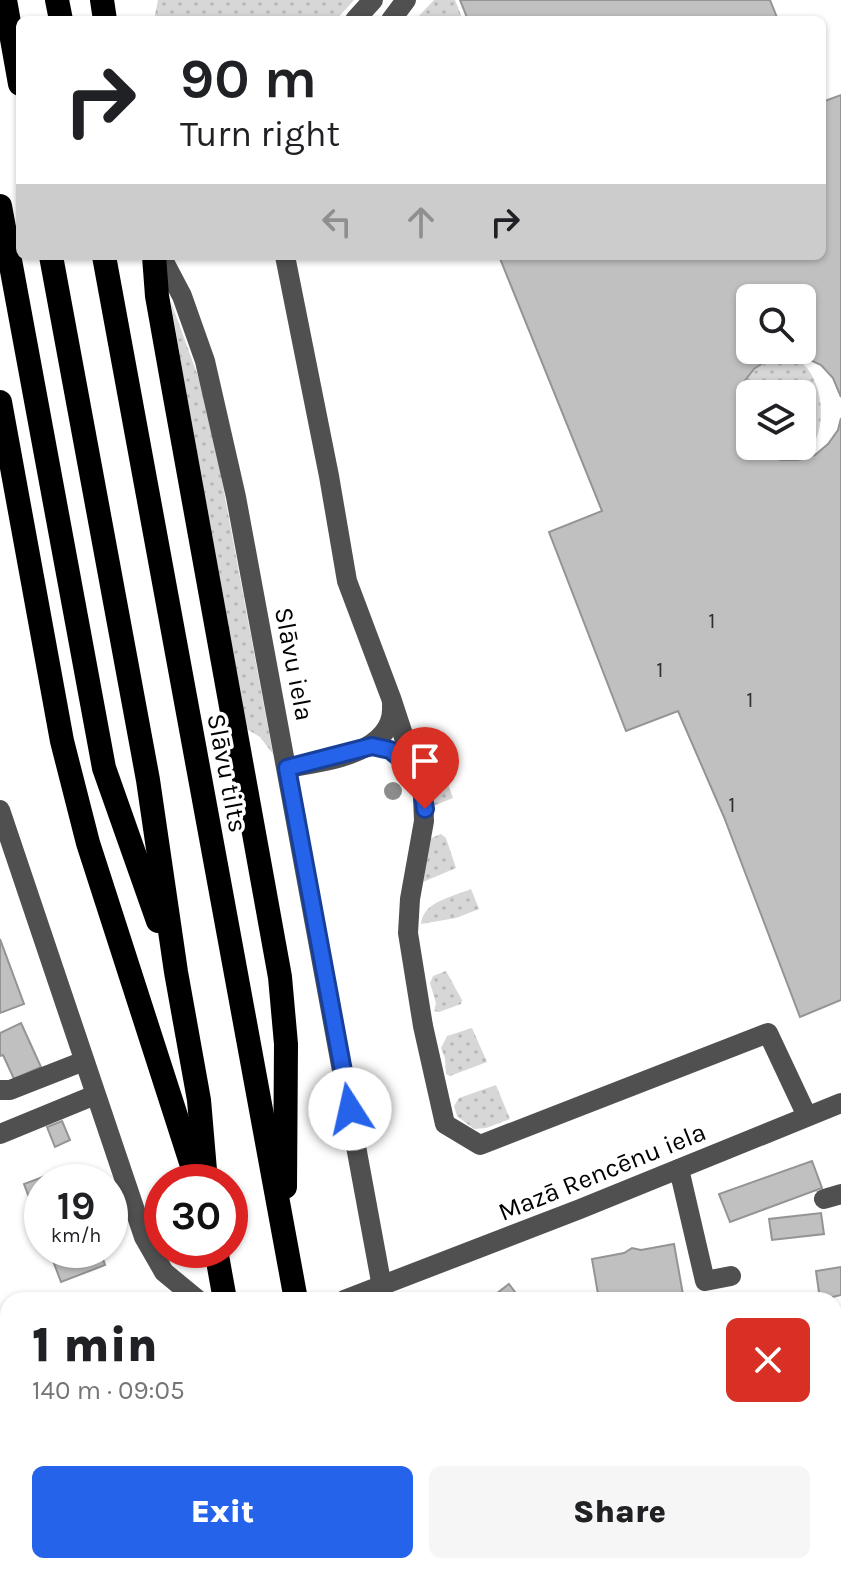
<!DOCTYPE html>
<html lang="en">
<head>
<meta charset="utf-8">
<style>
	:root { --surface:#fff; --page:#f6f6f6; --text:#202124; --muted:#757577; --accent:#2563eb }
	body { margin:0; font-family:Karla,sans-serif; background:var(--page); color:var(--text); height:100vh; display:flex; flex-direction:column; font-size:30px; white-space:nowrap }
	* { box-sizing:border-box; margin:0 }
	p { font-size:26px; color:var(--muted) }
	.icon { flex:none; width:44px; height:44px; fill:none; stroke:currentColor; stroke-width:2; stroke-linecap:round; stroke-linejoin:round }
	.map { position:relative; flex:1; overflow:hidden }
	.drawer { position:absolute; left:0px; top:1292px; width:842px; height:282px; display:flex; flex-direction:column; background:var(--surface); border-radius:24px 24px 0 0; box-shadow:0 2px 6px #0004 }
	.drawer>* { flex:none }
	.banner { position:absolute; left:16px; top:16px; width:810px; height:244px; border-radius:12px; box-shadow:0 2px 6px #0004; background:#fff; color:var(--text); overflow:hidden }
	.fabs { position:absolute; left:736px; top:284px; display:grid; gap:16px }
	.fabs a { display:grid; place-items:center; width:80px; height:80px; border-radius:12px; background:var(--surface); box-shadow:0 2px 6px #0004; font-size:40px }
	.speed { position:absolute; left:24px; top:1164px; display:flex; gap:16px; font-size:40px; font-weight:700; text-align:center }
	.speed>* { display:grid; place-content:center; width:104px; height:104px; border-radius:50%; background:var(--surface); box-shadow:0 2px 6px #0004; line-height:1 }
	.speed small { font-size:20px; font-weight:400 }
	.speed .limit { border:12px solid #d22; background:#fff; color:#111 }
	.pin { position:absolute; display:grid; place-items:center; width:68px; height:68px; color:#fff; margin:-82px -34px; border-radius:50% 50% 50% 0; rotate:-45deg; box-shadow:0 0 8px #0007 }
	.pin .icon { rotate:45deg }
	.me { position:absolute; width:88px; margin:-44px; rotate:350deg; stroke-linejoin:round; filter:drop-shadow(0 0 6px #0008) }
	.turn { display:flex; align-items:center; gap:28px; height:168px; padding:0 32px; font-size:36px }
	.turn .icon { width:104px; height:104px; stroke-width:2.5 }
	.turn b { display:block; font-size:56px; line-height:68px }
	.lanes { display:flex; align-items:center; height:76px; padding:0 32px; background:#0003; justify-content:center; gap:40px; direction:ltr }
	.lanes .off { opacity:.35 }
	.round { display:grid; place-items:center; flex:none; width:84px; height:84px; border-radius:12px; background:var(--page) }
	.headline { display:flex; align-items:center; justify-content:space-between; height:136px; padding:0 32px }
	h1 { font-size:48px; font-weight:800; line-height:60px }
	.button { display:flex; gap:16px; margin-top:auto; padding:16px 32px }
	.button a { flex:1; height:92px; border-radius:12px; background:var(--accent); color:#fff; font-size:32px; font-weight:800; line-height:92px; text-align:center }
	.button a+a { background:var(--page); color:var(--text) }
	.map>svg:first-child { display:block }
</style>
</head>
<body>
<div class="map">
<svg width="841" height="1573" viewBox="0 0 841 1573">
	<defs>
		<pattern id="grass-dots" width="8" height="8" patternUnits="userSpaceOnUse" patternTransform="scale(2)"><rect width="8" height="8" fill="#d7d7d7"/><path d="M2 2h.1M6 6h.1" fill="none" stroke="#b7b7b7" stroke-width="1.8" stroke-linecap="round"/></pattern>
	</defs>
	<rect width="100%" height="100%" fill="#fff"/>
	<g fill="url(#grass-dots)">
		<path d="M 158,0 L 354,0 L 336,20 L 154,20 Z"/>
		<path d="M 434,0 L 455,0 L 463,20 L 415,20 Z"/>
		<path d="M 171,302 L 207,401 L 273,754 L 260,737 L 240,725 Z"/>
		<path d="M 786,355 C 841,366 832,504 753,446 L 802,446 L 802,394 L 750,394 L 750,442 C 722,403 742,366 786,355 Z"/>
		<path d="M 438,763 L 442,767 L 453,798 L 433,806 L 425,772 Z"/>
		<path d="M 441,834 L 446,838 L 456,868 L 423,882 L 429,839 Z"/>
		<path d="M 471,889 L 479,909 L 456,918 L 421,924 C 423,901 453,897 471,889 Z"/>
		<path d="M 446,971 L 462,1000 L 461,1004 L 439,1012 L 434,1011 L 436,1003 L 430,983 L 433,976 Z"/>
		<path d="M 472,1028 L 487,1062 L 450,1076 L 446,1074 L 445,1058 L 441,1048 L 447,1036 Z"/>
		<path d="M 496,1085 L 510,1119 L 486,1128 L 474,1129 L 457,1116 L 454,1106 L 459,1098 Z"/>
		<path d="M 0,1504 L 8,1505 L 8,1566 L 232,1566 L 234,1573 L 0,1573 Z"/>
	</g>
	<g fill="#c0c0c0" stroke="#949494" stroke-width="2" fill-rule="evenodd">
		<path d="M 460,0 L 770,0 L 778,20 L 468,20 Z"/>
		<path d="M 841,95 L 841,397 L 833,378 L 821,365 L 804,357 L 786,355 L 769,359 L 754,369 L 743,383 L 737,399 L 737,415 L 750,446 L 766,455 L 781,460 L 798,460 L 815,455 L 828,444 L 838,430 L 841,418 L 841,1000 L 800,1017 L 724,817 L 678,711 L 626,731 L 549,532 L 602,511 L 499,256 L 822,256 L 822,102 ZM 750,298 L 802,298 L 802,350 L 750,350 Z"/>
		<path d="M 0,939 L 24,1004 L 0,1013 Z"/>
		<path d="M 21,1023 L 41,1067 L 14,1079 L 3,1055 L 0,1056 L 0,1033 Z"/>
		<path d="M 62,1121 L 70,1140 L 55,1147 L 47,1127 Z"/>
		<path d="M 812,1161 L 822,1188 L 730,1222 L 719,1194 Z"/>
		<path d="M 69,1167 L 75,1182 L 42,1182 L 42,1232 L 24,1184 Z"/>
		<path d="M 821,1213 L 824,1234 L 772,1240 L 769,1219 Z"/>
		<path d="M 674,1244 L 684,1300 L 599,1300 L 592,1259 L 624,1253 L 632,1248 L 641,1250 Z"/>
		<path d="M 49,1250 L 100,1250 L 105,1265 L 61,1282 Z"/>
		<path d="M 841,1267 L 841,1295 L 820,1300 L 816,1271 Z"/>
		<path d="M 509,1284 L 521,1300 L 488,1300 Z"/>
	</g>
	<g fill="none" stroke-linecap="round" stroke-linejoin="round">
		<g stroke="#505050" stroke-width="20">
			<path d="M 355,20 L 373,0"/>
			<path d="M 391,20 L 406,0"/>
			<path d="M 161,256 L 182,296 L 205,361 L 236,497 L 382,1287"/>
			<path d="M 285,256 L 329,476 L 347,581 L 391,698 L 423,795 L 424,821 L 410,899 L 408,933 L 423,1026 L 445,1124 L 480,1145 L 768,1033 L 807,1116"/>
			<path d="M 287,768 C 322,762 395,754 392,706"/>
			<path d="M 0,810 L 144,1237 L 164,1272 L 198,1300"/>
			<path d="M 0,1090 L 10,1090 L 84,1061"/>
			<path d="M 0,1134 L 95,1095"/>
			<path d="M 679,1169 L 705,1281 L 731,1276"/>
			<path d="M 824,1199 L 841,1194"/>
			<path d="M 344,1300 L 580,1209 L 841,1103"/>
		</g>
		<g stroke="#000" stroke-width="24">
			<path d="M 5,0 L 20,84"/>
			<path d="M 57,0 L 61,20"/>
			<path d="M 102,0 L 105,20"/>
			<path d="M 0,206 L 104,768 L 158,921"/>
			<path d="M 51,256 L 148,780 L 176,972 L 199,1100 L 206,1182"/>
			<path d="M 104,256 L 296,1300"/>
			<path d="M 154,256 L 157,296 L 173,386 L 280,977 L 286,1044 L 285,1187"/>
			<path d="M 0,402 L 62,741 L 88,843 L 196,1178"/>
			<path d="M 216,1250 L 225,1300"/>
			<path d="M 276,1566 L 277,1573"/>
			<path d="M 345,1566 L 346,1573"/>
		</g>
		<g stroke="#000" stroke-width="6" stroke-dasharray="12 4 2 4" stroke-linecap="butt">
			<path d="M 834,1338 L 841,1337"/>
			<path d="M 0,1426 L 8,1427"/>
			<path d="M 0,1471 L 8,1473"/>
			<path d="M 0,1492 L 8,1493"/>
			<path d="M 438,1566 L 482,1573"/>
			<path d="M 565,1566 L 615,1573"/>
		</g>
	</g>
	<circle fill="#8c8c8c" cx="393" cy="791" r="9"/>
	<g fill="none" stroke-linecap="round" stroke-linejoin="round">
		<g stroke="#184099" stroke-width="20">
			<path id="route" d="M 350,1109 L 287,768 L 372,746 L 390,750 L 405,762 L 421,784 L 425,809"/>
		</g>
		<use href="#route" stroke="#2563eb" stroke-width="14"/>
	</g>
	<g text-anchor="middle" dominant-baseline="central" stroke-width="7" stroke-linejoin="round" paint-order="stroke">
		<g font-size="22" fill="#303030">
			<text x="712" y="621">1</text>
			<text x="660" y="670">1</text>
			<text x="750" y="700">1</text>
			<text x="732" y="805">1</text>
		</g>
		<g font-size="26" fill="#000" stroke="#fff">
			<text transform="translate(294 664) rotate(79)">Slāvu iela</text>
			<text transform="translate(227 773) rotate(79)">Slāvu tilts</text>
			<text transform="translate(602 1172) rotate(-22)">Mazā Rencēnu iela</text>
		</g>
	</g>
</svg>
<div class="fabs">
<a><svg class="icon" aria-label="search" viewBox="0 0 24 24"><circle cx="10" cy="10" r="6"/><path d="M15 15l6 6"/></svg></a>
<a><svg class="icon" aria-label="layers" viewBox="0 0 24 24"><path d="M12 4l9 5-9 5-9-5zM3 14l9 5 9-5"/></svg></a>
</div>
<div class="speed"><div>19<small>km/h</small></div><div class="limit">30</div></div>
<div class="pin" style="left:425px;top:809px;background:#d93025"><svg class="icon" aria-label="arrive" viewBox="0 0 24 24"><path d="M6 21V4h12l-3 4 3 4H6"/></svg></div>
<svg class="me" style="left:350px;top:1109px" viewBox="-20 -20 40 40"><circle r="19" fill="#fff"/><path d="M0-13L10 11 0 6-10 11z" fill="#2563eb"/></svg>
<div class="banner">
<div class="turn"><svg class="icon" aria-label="right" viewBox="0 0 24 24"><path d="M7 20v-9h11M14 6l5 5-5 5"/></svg><div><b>90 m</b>Turn right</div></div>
<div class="lanes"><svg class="icon off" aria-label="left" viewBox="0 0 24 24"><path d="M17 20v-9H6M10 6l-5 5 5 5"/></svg><svg class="icon off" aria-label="ahead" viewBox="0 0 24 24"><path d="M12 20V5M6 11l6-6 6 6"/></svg><svg class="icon" aria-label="right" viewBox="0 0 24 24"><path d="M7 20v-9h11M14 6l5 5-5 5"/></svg></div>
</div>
<section class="drawer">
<div class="headline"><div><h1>1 min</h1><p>140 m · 09:05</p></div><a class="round" style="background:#d93025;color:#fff"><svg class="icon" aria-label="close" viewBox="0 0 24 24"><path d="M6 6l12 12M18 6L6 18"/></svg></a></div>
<div class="button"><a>Exit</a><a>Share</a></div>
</section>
</div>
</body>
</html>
